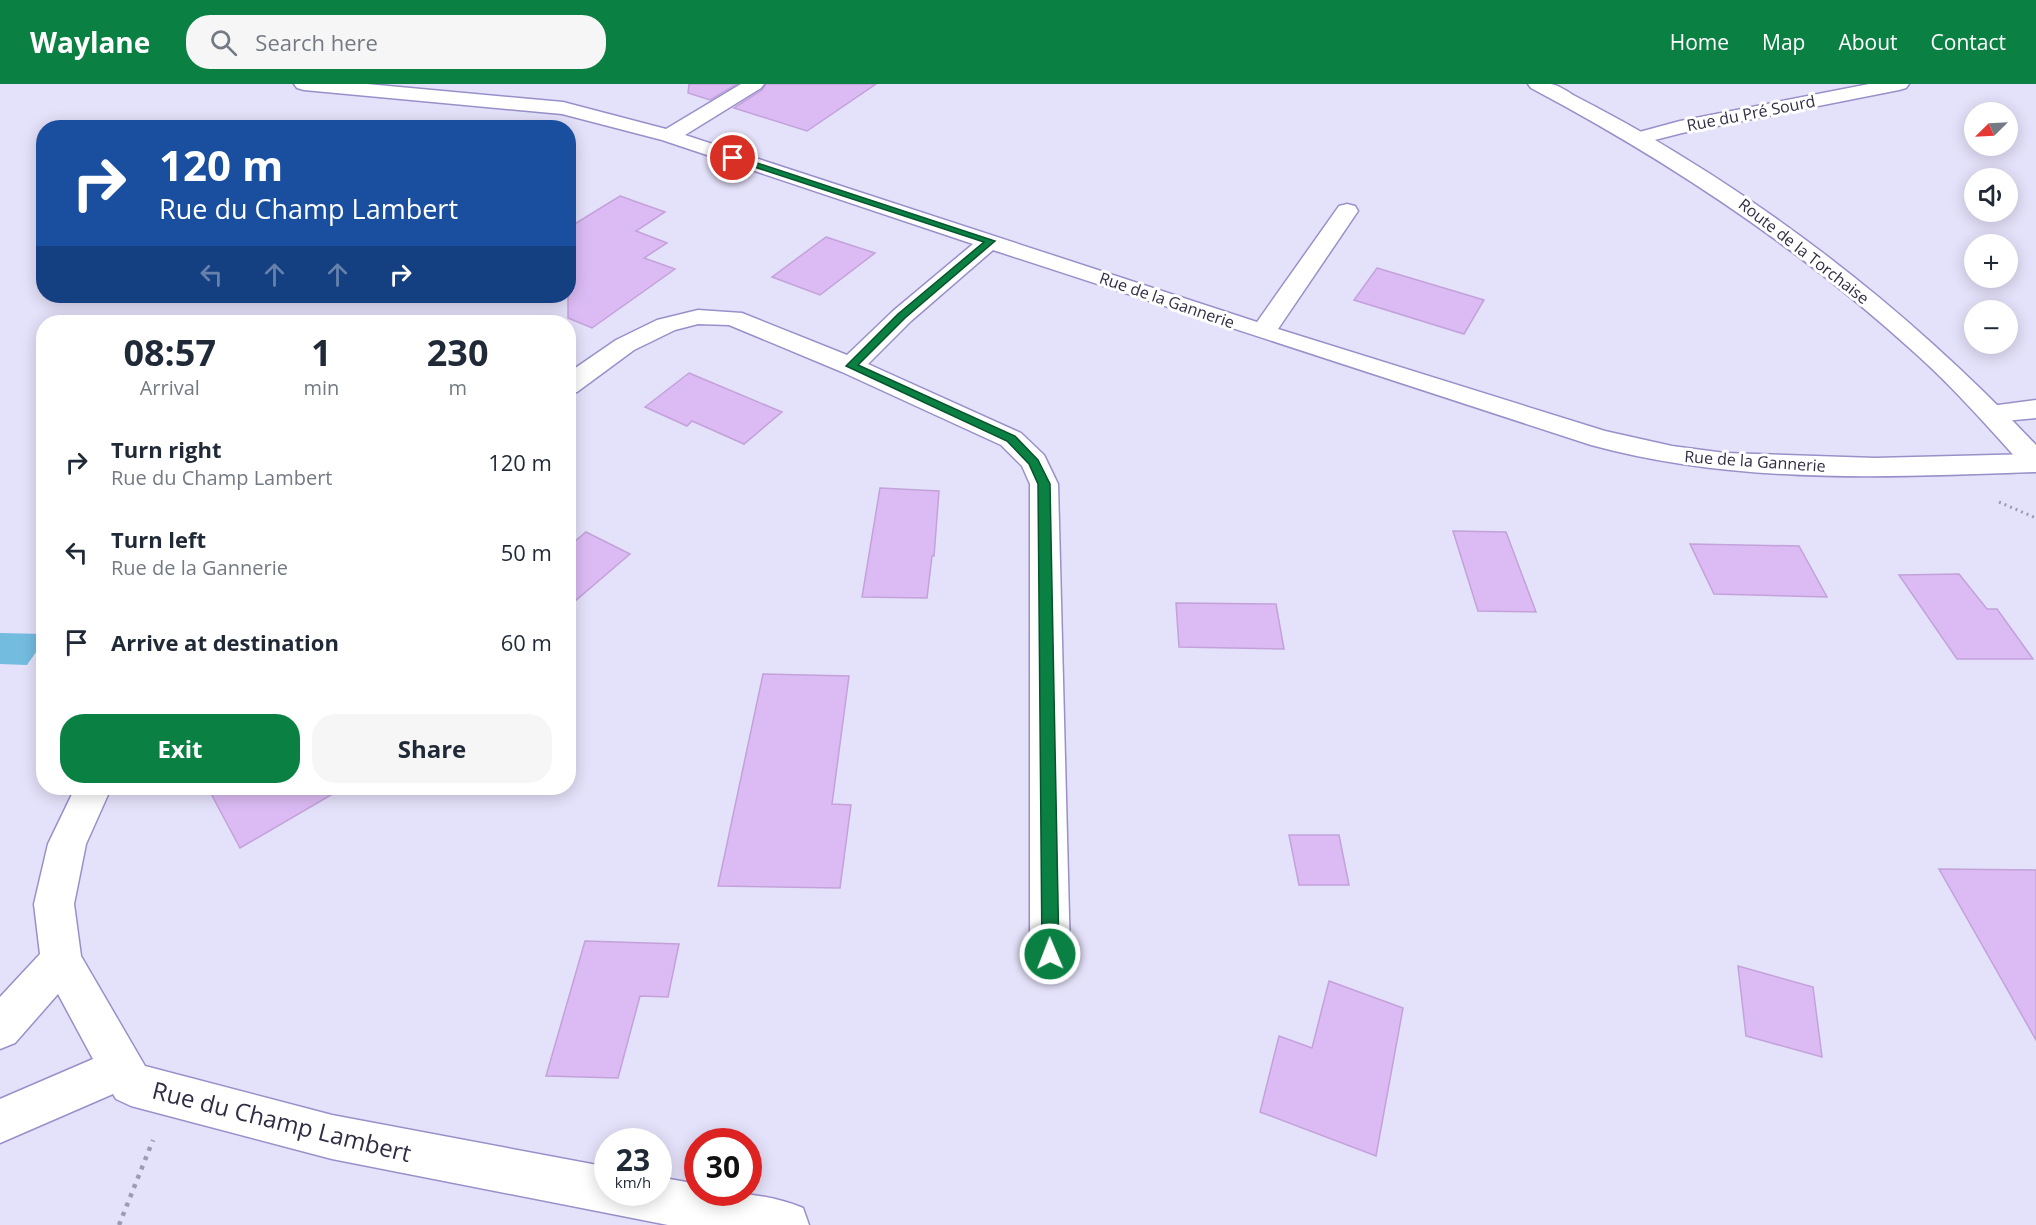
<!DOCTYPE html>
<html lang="en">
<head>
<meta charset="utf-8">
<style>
	:root { --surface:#fff; --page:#f6f6f7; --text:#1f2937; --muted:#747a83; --accent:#0b8043 }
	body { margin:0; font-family:"Open Sans",sans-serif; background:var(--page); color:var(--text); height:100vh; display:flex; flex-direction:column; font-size:22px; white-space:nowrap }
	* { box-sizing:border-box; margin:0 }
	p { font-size:20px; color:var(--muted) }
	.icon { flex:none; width:33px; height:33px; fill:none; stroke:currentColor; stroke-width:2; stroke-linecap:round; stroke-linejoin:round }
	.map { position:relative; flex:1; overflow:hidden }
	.panel { position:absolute; left:36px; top:231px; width:540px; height:480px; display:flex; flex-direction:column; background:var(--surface); border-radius:24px; box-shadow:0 3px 15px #0003 }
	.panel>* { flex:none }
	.top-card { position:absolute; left:36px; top:36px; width:540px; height:183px; border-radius:24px; box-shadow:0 3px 15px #0003; background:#1a4fa0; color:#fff; overflow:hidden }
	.needle { width:39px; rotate:246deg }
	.buttons { position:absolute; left:1964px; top:18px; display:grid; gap:12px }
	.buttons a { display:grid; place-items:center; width:54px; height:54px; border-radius:50%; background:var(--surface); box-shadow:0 3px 15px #0003; font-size:30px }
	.speed { position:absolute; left:594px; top:1044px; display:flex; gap:12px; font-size:30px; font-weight:700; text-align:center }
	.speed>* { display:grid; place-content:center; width:78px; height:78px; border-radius:50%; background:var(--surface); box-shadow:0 3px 15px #0003; line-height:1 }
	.speed small { font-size:15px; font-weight:400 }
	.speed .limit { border:9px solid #d22; background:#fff; color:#111 }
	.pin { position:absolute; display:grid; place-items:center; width:51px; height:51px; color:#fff; margin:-26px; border:3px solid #fff; border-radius:50%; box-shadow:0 2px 6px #0007 }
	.me { position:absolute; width:66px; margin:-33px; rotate:359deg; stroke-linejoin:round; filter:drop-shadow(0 0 4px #0008) }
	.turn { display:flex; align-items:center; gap:21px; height:126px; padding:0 24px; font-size:27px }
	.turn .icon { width:78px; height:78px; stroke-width:2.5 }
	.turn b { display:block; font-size:42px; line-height:51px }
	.lanes { display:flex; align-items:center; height:57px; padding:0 24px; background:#0003; justify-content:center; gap:30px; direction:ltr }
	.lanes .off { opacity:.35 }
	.eta { display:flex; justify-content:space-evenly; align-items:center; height:102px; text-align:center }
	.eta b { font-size:36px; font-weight:700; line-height:42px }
	.primary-button { display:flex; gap:12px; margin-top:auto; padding:12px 24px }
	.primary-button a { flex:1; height:69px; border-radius:24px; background:var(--accent); color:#fff; font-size:24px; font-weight:700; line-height:69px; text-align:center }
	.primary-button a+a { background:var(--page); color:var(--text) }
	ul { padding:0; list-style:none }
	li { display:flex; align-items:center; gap:18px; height:90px; padding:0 24px }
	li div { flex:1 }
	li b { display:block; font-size:22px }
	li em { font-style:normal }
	header { display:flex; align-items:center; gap:36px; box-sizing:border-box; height:84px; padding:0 30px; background:var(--accent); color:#fff }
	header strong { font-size:28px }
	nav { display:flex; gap:33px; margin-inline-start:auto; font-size:21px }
	.search { width:420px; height:54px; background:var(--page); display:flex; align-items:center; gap:15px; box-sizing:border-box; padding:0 21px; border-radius:24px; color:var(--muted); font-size:22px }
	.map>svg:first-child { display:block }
</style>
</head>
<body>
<header>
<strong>Waylane</strong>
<div class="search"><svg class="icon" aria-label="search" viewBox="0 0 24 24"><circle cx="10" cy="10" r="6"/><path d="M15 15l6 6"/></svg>Search here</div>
<nav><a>Home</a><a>Map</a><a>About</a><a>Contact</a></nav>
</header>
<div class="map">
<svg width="2036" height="1141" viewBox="0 0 2036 1141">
	<rect width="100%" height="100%" fill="#e4e1fa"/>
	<path fill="#73bce0" d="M 0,549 L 43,550 L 43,558 L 27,581 L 0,580 Z"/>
	<g fill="#dcbbf4" stroke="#c3a2da" stroke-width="1.5">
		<path d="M 689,0 L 737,0 L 710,16 L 688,9 Z"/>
		<path d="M 766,0 L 876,0 L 807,47 L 734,24 L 762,6 Z"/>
		<path d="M 620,112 L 665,128 L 636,147 L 667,159 L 644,174 L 675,185 L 592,244 L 568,234 L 568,144 Z"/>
		<path d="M 826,153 L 875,169 L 820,211 L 772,193 Z"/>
		<path d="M 1377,184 L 1484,216 L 1464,250 L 1354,216 Z"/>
		<path d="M 689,289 L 782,328 L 744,360 L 692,337 L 687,342 L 645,323 Z"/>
		<path d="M 880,404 L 939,407 L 934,472 L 932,472 L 927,514 L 862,513 Z"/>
		<path d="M 1453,447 L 1506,448 L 1536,528 L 1478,527 Z"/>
		<path d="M 586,448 L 630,470 L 568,523 L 568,463 Z"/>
		<path d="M 1690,460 L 1799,462 L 1827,513 L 1714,510 Z"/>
		<path d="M 1959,490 L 1987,525 L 1997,525 L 2033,575 L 1957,575 L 1899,491 Z"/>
		<path d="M 1176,519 L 1276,520 L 1284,565 L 1179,563 Z"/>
		<path d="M 763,590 L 849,592 L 832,720 L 851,721 L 840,804 L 718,802 Z"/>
		<path d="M 208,704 L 343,704 L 240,764 Z"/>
		<path d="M 1289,751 L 1339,751 L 1349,801 L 1299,801 Z"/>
		<path d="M 1939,785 L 2036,786 L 2036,956 Z"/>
		<path d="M 585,857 L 679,860 L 668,913 L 640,912 L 618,994 L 546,992 Z"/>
		<path d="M 1738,882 L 1813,903 L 1822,973 L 1746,952 Z"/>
		<path d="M 1329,897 L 1403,924 L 1376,1072 L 1260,1028 L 1279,952 L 1312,964 Z"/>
	</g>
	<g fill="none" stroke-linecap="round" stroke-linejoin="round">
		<g stroke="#9990ca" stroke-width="3">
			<g id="minor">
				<path d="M 294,0 L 367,0 L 563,18 L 666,45 L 741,0 L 764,0 L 761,4 L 685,51 L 1257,238 L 1339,122 L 1347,120 L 1355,122 L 1358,127 L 1278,245 L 1605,347 L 1672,362 L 1725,369 L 1875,374 L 2036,370 L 2036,388 C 1887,393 1737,401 1591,361 L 993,166 L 911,237 L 868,280 L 1021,349 L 1044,371 L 1058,400 L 1070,870 L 1064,883 L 1050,889 L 1036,883 L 1030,870 L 1030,400 L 1022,382 L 1001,361 L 842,288 L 729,241 L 698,240 L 675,246 L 634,266 L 577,308 L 568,310 L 568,289 L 616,256 L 657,236 L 698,226 L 742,229 L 847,271 L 893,227 L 973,160 L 662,56 L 562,30 L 304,6 L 297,4 Z"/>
				<path d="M 1869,0 L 1909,0 L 1906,4 L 1899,6 L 1682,49 L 1639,60 L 1632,58 L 1629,54 L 1632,50 L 1680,37 Z"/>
				<path d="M 2036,316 L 2036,334 L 1993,338 L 1983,335 L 1979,329 L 1983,323 Z"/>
				<path d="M 75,704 L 111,704 L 86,760 L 74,820 L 81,872 L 145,982 L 332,1031 L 608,1083 L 608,1108 L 658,1108 L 658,1093 L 698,1100 L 698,1108 C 734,1108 769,1110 803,1124 L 809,1141 L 668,1141 L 332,1075 L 131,1022 L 116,1015 L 113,1010 L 0,1059 L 0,1015 L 93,975 L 58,910 L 15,959 L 0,965 L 0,913 L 40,870 L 34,820 L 48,760 Z"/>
			</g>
		</g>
		<g stroke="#9990ca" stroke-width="3">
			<path id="secondary" d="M 1528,0 C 1536,0 1544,0 1551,0 C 1559,1 1568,8 1575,12 C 1598,24 1621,36 1643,49 C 1790,134 1920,238 2036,361 L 2036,387 L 2026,385 C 1990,345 1955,305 1916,270 C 1799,163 1670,78 1531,4 Z"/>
		</g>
		<path stroke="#9d9ab2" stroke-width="3" stroke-dasharray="2 4" stroke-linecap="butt" d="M 1999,418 L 2036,434"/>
		<path stroke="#9d9ab2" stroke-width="4.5" stroke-dasharray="4 6" stroke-linecap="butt" d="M 119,1141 L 153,1056"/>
		<use href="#minor" fill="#fff" fill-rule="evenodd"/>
		<use href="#secondary" fill="#fff" fill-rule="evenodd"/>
	</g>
	<path fill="#0b8043" stroke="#07532c" stroke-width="1.5" d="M 733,71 L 995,157 L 905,234 L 858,281 L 1015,352 L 1038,376 L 1050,400 L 1059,870 L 1056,876 L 1050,878 L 1044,876 L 1042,870 L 1038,400 L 1029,380 L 1007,357 L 846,282 L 898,230 L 984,158 L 730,75 L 729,74 Z"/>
	<g text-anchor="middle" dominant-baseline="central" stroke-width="6" stroke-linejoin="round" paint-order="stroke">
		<g font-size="16" fill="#302d44" stroke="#fff">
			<text transform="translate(1751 29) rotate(-11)">Rue du Pré Sourd</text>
			<text transform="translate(1804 167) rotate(38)">Route de la Torchaise</text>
			<text transform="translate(1167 216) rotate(19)">Rue de la Gannerie</text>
			<text transform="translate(1755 377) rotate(4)">Rue de la Gannerie</text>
		</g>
		<g font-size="24" fill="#302d44" stroke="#fff">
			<text transform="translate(282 1037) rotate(14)">Rue du Champ Lambert</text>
		</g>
	</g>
</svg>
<div class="buttons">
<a><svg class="needle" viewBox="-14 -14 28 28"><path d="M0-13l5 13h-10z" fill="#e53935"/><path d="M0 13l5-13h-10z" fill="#747a83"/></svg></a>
<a><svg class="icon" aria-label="sound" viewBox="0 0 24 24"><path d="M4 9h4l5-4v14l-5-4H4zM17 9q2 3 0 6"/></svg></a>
<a>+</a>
<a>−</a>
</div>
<div class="speed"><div>23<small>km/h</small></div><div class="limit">30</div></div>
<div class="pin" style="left:733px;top:74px;background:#d93025"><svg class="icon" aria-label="arrive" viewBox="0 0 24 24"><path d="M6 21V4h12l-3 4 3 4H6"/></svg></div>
<svg class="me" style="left:1050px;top:870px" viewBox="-20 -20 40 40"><circle r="17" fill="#0b8043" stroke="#fff" stroke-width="3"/><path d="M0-11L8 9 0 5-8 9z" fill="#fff"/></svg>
<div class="top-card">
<div class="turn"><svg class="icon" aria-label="right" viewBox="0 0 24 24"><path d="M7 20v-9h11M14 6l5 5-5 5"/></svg><div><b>120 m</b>Rue du Champ Lambert</div></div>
<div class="lanes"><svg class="icon off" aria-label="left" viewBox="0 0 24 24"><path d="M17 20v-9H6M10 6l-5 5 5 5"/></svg><svg class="icon off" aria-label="ahead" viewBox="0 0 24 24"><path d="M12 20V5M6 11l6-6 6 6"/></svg><svg class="icon off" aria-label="ahead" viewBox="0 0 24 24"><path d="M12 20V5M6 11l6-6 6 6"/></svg><svg class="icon" aria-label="right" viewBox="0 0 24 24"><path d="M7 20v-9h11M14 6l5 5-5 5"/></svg></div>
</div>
<section class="panel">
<div class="eta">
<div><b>08:57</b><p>Arrival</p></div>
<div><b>1</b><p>min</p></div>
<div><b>230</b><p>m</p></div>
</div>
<ul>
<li><svg class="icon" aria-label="right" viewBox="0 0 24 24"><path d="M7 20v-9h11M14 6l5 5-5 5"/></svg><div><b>Turn right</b><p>Rue du Champ Lambert</p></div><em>120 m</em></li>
<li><svg class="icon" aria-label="left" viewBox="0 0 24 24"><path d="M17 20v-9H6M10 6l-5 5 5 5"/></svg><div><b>Turn left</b><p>Rue de la Gannerie</p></div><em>50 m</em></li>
<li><svg class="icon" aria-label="arrive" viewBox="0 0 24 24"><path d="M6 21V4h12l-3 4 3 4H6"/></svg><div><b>Arrive at destination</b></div><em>60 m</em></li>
</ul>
<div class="primary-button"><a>Exit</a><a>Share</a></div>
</section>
</div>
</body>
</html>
